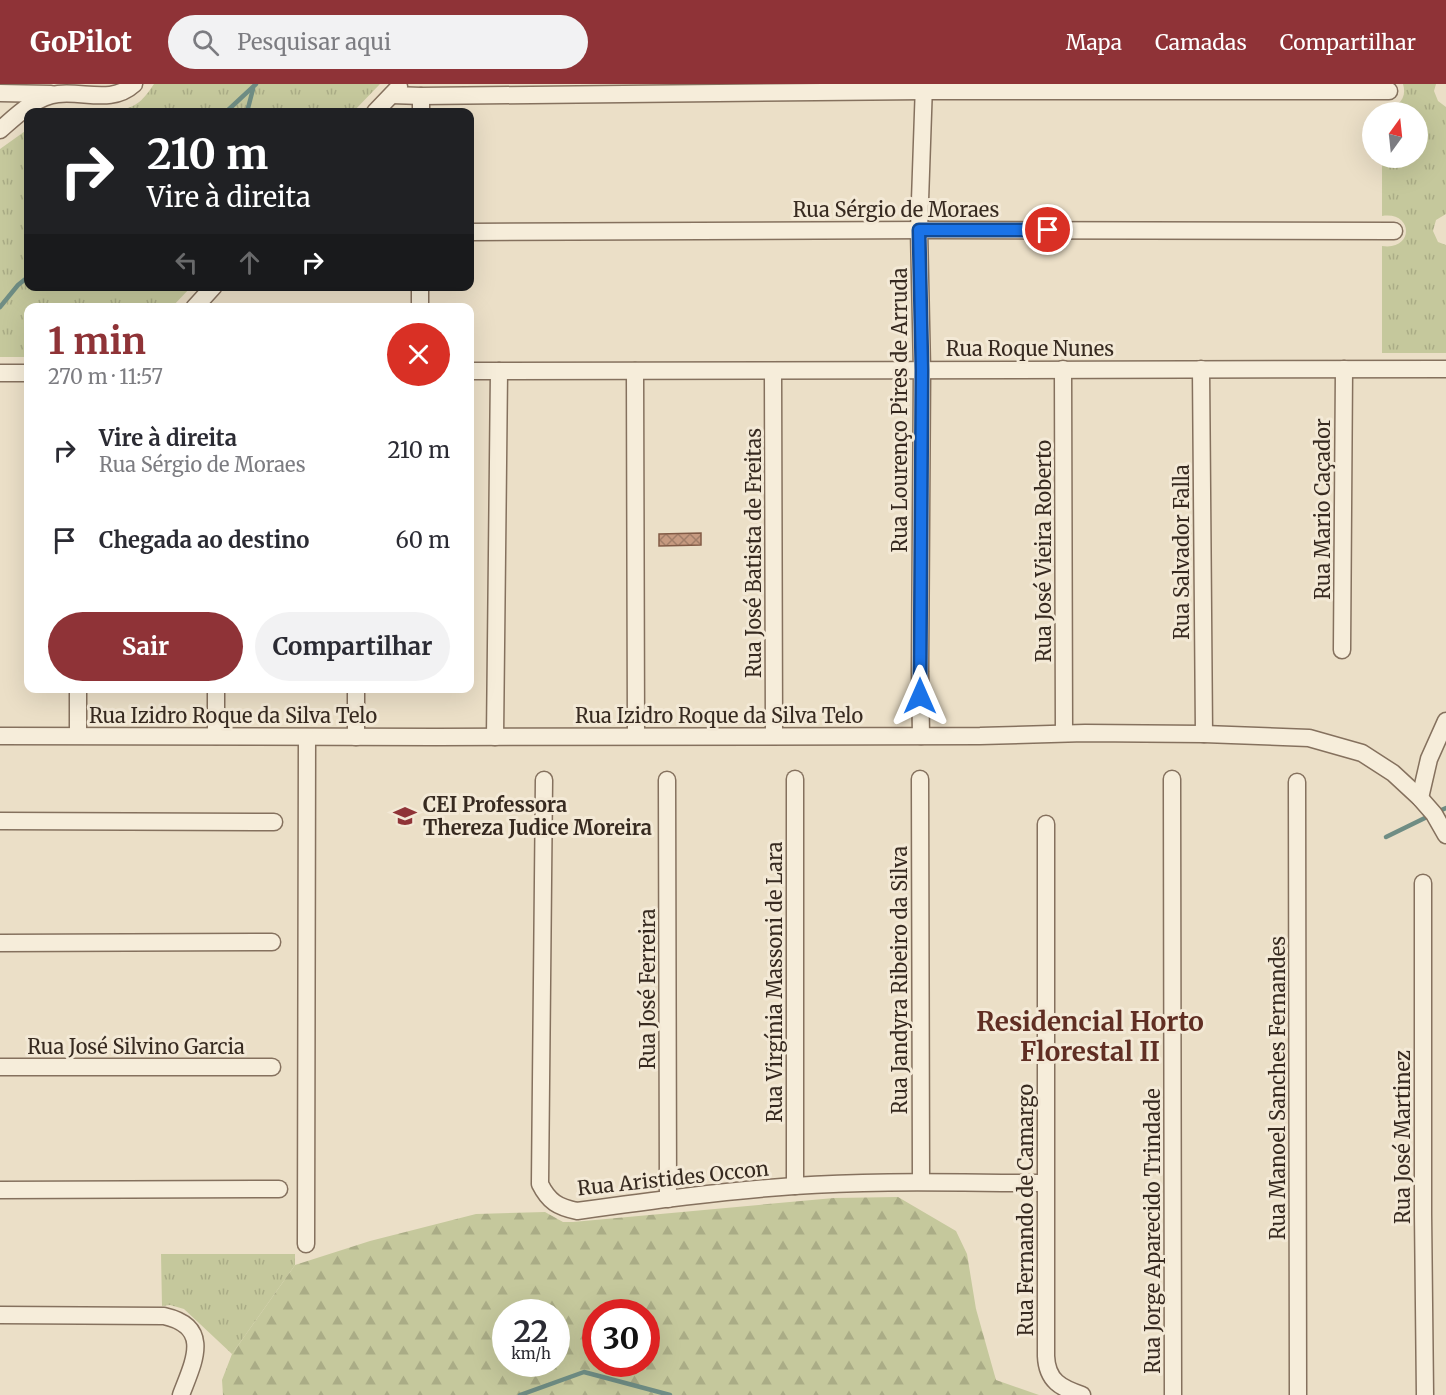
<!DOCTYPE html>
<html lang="pt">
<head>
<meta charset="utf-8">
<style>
	:root { --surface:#fff; --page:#f2f2f3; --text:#2b2b33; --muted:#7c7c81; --accent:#8f3337 }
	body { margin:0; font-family:Merriweather,serif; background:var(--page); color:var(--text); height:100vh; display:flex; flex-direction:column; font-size:22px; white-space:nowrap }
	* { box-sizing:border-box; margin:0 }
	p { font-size:20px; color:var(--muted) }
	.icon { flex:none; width:33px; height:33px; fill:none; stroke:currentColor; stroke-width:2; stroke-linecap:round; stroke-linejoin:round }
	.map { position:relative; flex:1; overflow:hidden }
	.details { position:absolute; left:24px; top:219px; width:450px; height:390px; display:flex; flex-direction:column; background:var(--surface); border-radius:12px; box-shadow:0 6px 24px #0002 }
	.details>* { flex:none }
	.hud { position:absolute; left:24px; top:24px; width:450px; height:183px; border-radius:12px; box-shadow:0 6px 24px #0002; background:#202124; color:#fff; overflow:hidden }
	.needle { width:39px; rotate:15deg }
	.buttons { position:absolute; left:1362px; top:18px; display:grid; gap:12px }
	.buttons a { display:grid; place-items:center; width:66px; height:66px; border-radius:50%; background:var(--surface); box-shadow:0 6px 24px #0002; font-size:30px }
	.speed { position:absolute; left:492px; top:1215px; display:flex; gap:12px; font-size:30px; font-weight:700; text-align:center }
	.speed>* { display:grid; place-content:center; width:78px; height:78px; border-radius:50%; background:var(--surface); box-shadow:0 6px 24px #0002; line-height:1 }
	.speed small { font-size:15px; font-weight:400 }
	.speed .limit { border:9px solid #d22; background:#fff; color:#111 }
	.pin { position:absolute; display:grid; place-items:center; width:51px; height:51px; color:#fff; margin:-26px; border:3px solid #fff; border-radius:50%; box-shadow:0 2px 6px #0007 }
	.me { position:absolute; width:66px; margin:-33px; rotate:0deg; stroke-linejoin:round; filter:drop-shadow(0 0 4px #0008) }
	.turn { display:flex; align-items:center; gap:21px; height:126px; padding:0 24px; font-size:27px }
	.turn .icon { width:78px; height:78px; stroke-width:2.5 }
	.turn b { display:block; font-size:42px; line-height:51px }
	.lanes { display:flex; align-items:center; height:57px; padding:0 24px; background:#0003; justify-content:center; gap:30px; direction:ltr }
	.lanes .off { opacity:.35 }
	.round { display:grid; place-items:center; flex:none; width:63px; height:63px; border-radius:32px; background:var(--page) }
	.overview { display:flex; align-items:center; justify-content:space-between; height:102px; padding:0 24px }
	h1 { font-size:36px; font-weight:700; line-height:45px; color:var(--accent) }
	.cta { display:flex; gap:12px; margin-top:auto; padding:12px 24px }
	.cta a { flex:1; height:69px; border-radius:36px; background:var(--accent); color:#fff; font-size:24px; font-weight:700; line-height:69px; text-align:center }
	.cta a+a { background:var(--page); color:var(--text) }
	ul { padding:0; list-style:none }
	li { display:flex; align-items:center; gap:18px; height:90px; padding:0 24px }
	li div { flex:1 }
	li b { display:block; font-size:22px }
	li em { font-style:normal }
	header { display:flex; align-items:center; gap:36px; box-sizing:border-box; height:84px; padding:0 30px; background:var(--accent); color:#fff }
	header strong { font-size:28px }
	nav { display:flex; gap:33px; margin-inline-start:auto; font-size:21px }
	.search { width:420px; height:54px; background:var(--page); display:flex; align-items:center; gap:15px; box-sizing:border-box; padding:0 21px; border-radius:33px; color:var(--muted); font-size:22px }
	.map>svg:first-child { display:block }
</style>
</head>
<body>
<header>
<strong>GoPilot</strong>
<div class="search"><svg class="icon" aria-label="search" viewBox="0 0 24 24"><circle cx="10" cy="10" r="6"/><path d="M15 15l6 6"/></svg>Pesquisar aqui</div>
<nav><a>Mapa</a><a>Camadas</a><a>Compartilhar</a></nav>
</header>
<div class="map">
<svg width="1446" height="1311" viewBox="0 0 1446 1311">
	<defs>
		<pattern id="grass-tufts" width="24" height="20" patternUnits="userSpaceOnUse" patternTransform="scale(1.5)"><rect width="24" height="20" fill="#c5c89c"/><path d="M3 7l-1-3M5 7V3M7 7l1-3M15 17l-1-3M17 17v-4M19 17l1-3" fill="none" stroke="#aaac86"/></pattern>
		<pattern id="forest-firs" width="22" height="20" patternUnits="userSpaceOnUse" patternTransform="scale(1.5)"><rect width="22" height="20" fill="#c5c89c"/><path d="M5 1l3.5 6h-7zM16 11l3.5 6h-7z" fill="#aaac86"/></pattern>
		<pattern id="building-cross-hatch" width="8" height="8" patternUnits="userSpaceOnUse" patternTransform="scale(1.5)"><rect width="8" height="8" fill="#c69a80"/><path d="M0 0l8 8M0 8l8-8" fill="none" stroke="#a27e68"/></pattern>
	</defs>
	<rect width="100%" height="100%" fill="#ebdfc7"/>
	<g fill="url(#grass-tufts)">
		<path d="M 154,0 L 380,0 L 353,28 L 54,28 C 61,24 69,25 77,25 C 87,25 97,25 107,25 C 132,27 140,21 154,0 Z"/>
		<path d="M 1403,0 L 1436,0 L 1434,7 L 1438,17 L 1446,23 L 1446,130 L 1436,136 L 1433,147 L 1438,158 L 1446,161 L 1446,269 L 1382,269 L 1382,162 C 1414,167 1414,127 1382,132 L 1382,74 L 1418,74 L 1418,28 L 1381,28 L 1381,24 C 1396,25 1408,16 1403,0 Z"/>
		<path d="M 28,45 L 28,202 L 191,203 L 172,223 L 28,224 L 28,273 L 0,273 L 0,65 Z"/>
		<path d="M 161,1170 L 295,1170 L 295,1181 L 232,1270 L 184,1225 L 170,1221 L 162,1222 Z"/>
	</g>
	<path fill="url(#forest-firs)" fill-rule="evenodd" d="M 898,1113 L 956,1147 L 967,1170 L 976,1225 L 996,1296 L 1039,1311 L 223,1311 L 222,1296 L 232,1270 L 295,1181 L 370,1157 L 476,1130 L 545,1128 L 563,1138 L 573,1138 L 834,1114 ZM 506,1228 L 556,1228 L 556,1280 L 506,1280 ZM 596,1228 L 646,1228 L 646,1280 L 596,1280 Z"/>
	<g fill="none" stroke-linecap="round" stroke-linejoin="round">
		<g stroke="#6f8d84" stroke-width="4.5">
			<path d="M 226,28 L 256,0"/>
			<path d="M 247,28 L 253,5"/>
			<path d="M 0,223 L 18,201 L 28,193"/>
			<path d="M 1437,728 L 1446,724"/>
			<path d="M 1386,753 L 1429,732"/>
			<path d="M 520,1311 L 584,1288 L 670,1311"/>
		</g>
	</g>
	<path fill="url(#building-cross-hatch)" stroke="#825b46" stroke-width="1.5" d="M 701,449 L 701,461 L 659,462 L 659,450 Z"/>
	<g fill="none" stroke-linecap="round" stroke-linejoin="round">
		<g stroke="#85715e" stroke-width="19">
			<g id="minor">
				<path d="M 0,9 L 51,10"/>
				<path d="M 392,11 L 421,12 L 924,7 L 1389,7"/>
				<path d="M 375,28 L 399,3"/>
				<path d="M 421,28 L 421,12"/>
				<path d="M 0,46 C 16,32 36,12 58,10 C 85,7 112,20 134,0"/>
				<path d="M 470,148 L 932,146 L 1394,147"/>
				<path d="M 420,202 L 420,224"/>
				<path d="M 194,224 L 214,202"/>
				<path d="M 1063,285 L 1064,649"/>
				<path d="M 1201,285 L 1204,650"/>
				<path d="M 470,287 C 795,288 1120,284 1446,285"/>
				<path d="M 635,287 L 636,652"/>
				<path d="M 773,287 L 774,651"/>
				<path d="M 0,289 L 28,289"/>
				<path d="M 1342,566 L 1344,285"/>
				<path d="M 78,604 L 78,651"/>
				<path d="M 0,652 L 436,653 L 980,652 L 1085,649 L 1204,650 L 1309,654 L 1362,669 L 1393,689 L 1420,714 L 1434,730 L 1446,751"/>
				<path d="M 216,652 L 216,604"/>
				<path d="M 921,652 L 920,588 L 922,286 L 919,146 L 924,0"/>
				<path d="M 356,653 L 356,604"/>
				<path d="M 495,653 L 499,287"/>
				<path d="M 795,695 L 795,1102"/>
				<path d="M 920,695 L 921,1097"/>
				<path d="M 1172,695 L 1173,1311"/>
				<path d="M 544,696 L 540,1100 C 549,1118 558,1123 577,1127 C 649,1117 722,1107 794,1102 C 878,1096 962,1099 1045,1099"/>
				<path d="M 667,696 L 668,1115"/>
				<path d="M 1297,698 L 1298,1311"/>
				<path d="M 1420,714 L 1429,675 L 1446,637"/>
				<path d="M 0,737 L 274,738"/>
				<path d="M 1046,740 L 1046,1272 C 1047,1297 1061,1304 1082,1311"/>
				<path d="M 1423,799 L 1423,1130 L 1425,1311"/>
				<path d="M 0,859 L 272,858"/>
				<path d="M 0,983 L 272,983"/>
				<path d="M 0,1106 L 279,1105"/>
				<path d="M 306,1160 L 307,653"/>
				<path d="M 0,1231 L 164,1232 C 213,1243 193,1279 181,1311"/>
			</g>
		</g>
		<use href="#minor" stroke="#f6edda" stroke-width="16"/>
	</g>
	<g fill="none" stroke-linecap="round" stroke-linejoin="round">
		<g stroke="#114b97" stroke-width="15">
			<path id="route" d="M 920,612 L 922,286 L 919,146 L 1048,146"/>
		</g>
		<use href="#route" stroke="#1a73e8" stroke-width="10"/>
	</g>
	<defs>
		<g id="school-bare" transform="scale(1.8)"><path d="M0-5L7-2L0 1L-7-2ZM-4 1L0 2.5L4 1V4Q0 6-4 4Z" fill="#8f3337" stroke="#f3e9d6" stroke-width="2.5" paint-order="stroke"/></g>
	</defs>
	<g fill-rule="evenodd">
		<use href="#school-bare" x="405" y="732"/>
	</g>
	<g text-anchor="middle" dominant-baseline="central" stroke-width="6" stroke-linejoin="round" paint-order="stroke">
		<g font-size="20" fill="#372a20" stroke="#f3e9d6">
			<text x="896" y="125">Rua Sérgio de Moraes</text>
			<text x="1030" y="264">Rua Roque Nunes</text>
			<text transform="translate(899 326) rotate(-90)">Rua Lourenço Pires de Arruda</text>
			<text transform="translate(1322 425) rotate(-90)">Rua Mario Caçador</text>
			<text transform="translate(1043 467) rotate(-90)">Rua José Vieira Roberto</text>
			<text transform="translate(1181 468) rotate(-90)">Rua Salvador Falla</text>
			<text transform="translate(753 469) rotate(-90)">Rua José Batista de Freitas</text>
			<text x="233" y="631">Rua Izidro Roque da Silva Telo</text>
			<text x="719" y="631">Rua Izidro Roque da Silva Telo</text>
			<text transform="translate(899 896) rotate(-90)">Rua Jandyra Ribeiro da Silva</text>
			<text transform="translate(774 898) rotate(-90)">Rua Virgínia Massoni de Lara</text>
			<text transform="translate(647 905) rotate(-90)">Rua José Ferreira</text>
			<text x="136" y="962">Rua José Silvino Garcia</text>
			<text transform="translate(1277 1004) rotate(-90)">Rua Manoel Sanches Fernandes</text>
			<text transform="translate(1402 1053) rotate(-90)">Rua José Martinez</text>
			<text transform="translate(673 1094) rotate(-6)">Rua Aristides Occon</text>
			<text transform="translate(1025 1126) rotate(-90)">Rua Fernando de Camargo</text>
			<text transform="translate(1152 1147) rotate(-90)">Rua Jorge Aparecido Trindade</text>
		</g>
		<g font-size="20" font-weight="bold" fill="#372a20" stroke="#f3e9d6" text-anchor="start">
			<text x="423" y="720">CEI Professora<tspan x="423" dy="23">Thereza Judice Moreira</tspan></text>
		</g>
		<g font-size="26" font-weight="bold" fill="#602e23" stroke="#f3e9d6">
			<text x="1090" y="937">Residencial Horto<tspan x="1090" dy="30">Florestal II</tspan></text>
		</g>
	</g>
</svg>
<div class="buttons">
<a><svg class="needle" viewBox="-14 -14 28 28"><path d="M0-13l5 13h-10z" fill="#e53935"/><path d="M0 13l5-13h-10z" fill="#7c7c81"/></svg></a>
</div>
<div class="speed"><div>22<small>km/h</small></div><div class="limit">30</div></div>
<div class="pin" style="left:1048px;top:146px;background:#d93025"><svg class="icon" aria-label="arrive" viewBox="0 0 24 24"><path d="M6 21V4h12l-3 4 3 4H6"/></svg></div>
<svg class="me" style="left:920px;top:612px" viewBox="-20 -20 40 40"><path d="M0-17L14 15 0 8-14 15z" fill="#1a73e8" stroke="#fff" stroke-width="4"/></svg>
<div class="hud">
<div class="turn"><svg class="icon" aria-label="right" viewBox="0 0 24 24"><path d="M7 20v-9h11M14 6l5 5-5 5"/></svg><div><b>210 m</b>Vire à direita</div></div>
<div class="lanes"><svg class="icon off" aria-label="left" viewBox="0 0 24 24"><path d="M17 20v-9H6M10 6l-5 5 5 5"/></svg><svg class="icon off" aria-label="ahead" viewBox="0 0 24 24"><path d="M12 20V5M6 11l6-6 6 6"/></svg><svg class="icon" aria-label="right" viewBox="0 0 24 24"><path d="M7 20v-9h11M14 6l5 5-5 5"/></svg></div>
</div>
<section class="details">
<div class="overview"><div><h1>1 min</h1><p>270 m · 11:57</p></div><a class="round" style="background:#d93025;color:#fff"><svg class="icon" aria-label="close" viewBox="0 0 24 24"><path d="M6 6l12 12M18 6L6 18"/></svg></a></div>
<ul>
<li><svg class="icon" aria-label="right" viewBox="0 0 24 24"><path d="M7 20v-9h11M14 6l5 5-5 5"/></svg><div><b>Vire à direita</b><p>Rua Sérgio de Moraes</p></div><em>210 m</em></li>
<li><svg class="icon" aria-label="arrive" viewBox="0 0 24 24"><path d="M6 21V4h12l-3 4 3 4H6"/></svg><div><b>Chegada ao destino</b></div><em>60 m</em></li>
</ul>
<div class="cta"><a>Sair</a><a>Compartilhar</a></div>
</section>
</div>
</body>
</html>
